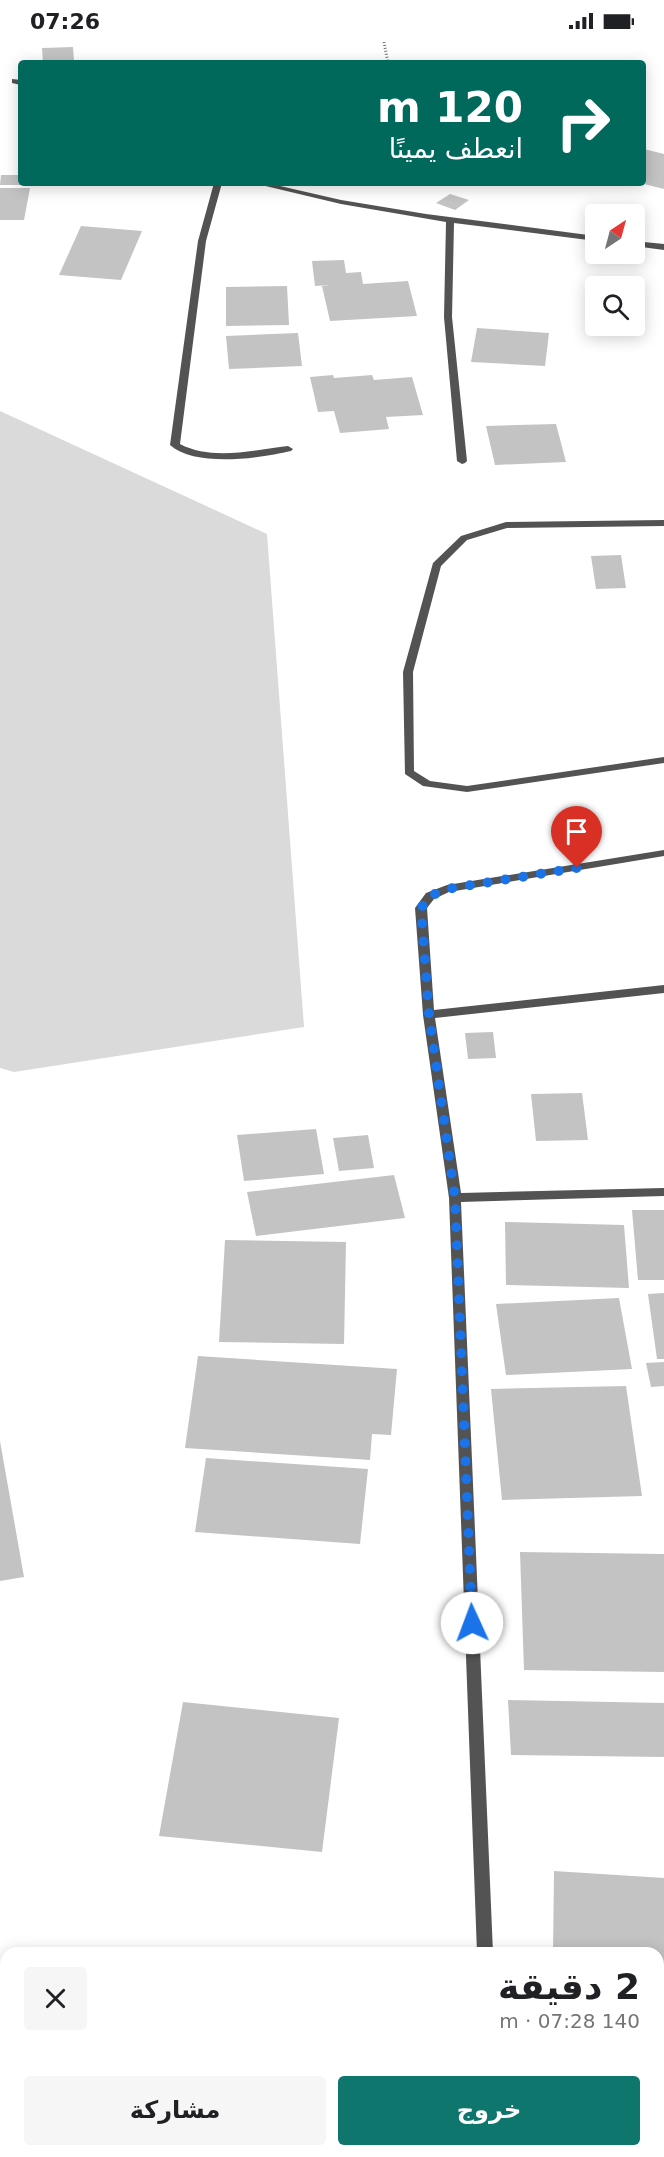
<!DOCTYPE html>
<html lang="ar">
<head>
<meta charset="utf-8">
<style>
	:root { --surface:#fff; --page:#f6f6f6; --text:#202124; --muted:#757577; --accent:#0f766e }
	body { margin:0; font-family:"DejaVu Sans","Noto Naskh Arabic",sans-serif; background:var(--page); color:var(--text); direction:rtl; height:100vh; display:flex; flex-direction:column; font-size:22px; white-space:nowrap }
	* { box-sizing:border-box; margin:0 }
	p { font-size:20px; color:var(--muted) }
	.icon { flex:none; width:33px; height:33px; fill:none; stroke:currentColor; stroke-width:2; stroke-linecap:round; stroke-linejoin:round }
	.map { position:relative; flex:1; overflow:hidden; direction:ltr }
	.sheet { position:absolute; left:0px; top:1905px; width:664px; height:210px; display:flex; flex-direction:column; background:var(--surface); border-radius:18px 18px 0 0; box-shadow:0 3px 15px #0003; direction:rtl }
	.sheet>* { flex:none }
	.banner { position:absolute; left:18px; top:18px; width:628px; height:126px; border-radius:6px; box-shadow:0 3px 15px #0003; direction:rtl; background:#00695c; color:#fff; overflow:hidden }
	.needle { width:39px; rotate:36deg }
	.controls { position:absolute; left:585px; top:162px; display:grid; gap:12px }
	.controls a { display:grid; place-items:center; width:60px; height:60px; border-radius:6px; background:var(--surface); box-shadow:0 3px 15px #0003; font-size:30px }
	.pin { position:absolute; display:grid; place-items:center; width:51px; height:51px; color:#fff; margin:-62px -26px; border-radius:50% 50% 50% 0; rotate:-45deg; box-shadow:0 0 6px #0007 }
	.pin .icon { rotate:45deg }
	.me { position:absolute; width:66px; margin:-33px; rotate:358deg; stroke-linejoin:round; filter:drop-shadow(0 0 4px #0008) }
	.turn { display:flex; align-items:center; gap:21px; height:126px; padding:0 24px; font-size:27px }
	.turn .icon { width:78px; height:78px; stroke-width:2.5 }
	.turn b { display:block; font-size:42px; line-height:51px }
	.round { display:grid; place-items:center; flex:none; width:63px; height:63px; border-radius:6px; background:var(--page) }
	.overview { display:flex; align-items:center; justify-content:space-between; height:102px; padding:0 24px }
	h1 { font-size:36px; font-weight:700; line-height:45px }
	.cta { display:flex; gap:12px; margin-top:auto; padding:12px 24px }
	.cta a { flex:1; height:69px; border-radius:6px; background:var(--accent); color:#fff; font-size:24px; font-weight:700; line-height:69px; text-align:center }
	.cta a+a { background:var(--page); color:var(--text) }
	.status { display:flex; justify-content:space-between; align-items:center; height:42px; padding:0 30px; background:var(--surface); direction:ltr }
	.status svg { height:16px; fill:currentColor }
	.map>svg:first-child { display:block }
</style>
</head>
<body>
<div class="status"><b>07:26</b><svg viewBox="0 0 49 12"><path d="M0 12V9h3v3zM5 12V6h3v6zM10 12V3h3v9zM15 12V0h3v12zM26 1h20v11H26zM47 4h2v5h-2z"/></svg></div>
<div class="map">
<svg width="664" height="2115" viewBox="0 0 664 2115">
	<rect width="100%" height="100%" fill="#fff"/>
	<path fill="#dadada" d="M 0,369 L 267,492 L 304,985 L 14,1030 L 0,1026 Z"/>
	<g fill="#c3c3c3">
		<path d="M 73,5 L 74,19 L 43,21 L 42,6 Z"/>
		<path d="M 644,107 L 664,112 L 664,147 L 644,142 Z"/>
		<path d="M 1,133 L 21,133 L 21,141 L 33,141 L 33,143 L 0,143 Z"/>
		<path d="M 0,146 L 30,146 L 24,178 L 0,178 Z"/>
		<path d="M 450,152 L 469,158 L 455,168 L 436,161 Z"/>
		<path d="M 81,184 L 142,189 L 121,238 L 59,233 Z"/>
		<path d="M 344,218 L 346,231 L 361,230 L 363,242 L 408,239 L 417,274 L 330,279 L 322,244 L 330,243 L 315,244 L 312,219 Z"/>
		<path d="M 287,244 L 289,283 L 226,284 L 226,245 Z"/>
		<path d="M 477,286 L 549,291 L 545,324 L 471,320 Z"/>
		<path d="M 298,291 L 302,324 L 229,327 L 226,294 Z"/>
		<path d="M 333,333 L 334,336 L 372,333 L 374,338 L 412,335 L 423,373 L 386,375 L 389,387 L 340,391 L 334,369 L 318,370 L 310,335 Z"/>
		<path d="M 556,382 L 566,420 L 495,423 L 486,384 Z"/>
		<path d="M 621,513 L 626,546 L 596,547 L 591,514 Z"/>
		<path d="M 493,990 L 496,1016 L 468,1017 L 465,991 Z"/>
		<path d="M 582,1051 L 588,1098 L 536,1099 L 531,1052 Z"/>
		<path d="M 316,1087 L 324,1132 L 244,1139 L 237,1093 Z"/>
		<path d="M 368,1093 L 374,1126 L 339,1129 L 333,1096 Z"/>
		<path d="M 394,1133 L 405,1176 L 256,1194 L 247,1150 Z"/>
		<path d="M 632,1168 L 664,1168 L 664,1238 L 638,1238 Z"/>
		<path d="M 505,1180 L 624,1183 L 629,1246 L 506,1243 Z"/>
		<path d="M 225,1198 L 346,1200 L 344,1302 L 219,1300 Z"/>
		<path d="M 664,1251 L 664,1317 L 657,1317 L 648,1252 Z"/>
		<path d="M 619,1256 L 632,1327 L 506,1333 L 496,1262 Z"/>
		<path d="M 198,1314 L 397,1327 L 391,1393 L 372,1392 L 370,1418 L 185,1406 Z"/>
		<path d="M 664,1320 L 664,1344 L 651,1345 L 646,1321 Z"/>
		<path d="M 626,1344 L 642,1454 L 502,1458 L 491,1347 Z"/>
		<path d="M 0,1399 L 24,1535 L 0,1539 Z"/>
		<path d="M 206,1416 L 368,1427 L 360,1502 L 195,1490 Z"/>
		<path d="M 520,1510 L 664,1512 L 664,1630 L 524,1628 Z"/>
		<path d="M 508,1658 L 664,1661 L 664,1715 L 511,1713 Z"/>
		<path d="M 183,1660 L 339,1676 L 322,1810 L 159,1794 Z"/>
		<path d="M 554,1829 L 664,1836 L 664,1948 L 658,1948 L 658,1911 L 553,1911 Z"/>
		<path d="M 658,1984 L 664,1985 L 664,2101 L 658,2101 Z"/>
		<path d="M 45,2109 L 180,2109 L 180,2115 L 44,2115 Z"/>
		<path d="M 224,2109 L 378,2109 L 377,2115 L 223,2115 Z"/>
		<path d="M 541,2109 L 569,2109 L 606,2115 L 540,2115 Z"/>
	</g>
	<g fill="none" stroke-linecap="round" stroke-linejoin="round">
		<path stroke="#757575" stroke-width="3" stroke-dasharray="1 2" stroke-linecap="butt" d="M 384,0 L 388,21"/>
		<g fill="#535353" fill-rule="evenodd">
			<path d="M 12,37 L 21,38 L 21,43 L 12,41 Z"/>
			<path d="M 214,141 L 222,141 L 206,199 L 180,402 C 212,419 253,408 288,404 L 293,407 L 291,409 C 260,416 196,426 170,403 L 198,199 Z"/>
			<path d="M 253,141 L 267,141 L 341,158 L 426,172 L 596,194 L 596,199 L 454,181 L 452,275 L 467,419 L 465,421 L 462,422 L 457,419 L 444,275 L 446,180 L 341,162 Z"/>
			<path d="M 634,199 L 664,202 L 664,208 L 634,204 Z"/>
			<path d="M 664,478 L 664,484 L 507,486 L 467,498 L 441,524 L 413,630 L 414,729 L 430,739 L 467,744 L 664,715 L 664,721 L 467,750 L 423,744 L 405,732 L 403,630 L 433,521 L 461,494 L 506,480 Z"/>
			<path d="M 664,808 L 664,814 L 449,850 L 434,857 L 427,866 L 434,968 L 664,943 L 664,951 L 435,976 L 461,1151 L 664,1146 L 664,1154 L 461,1160 L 493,1911 L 477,1911 L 449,1156 L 423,973 L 415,866 L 426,851 L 447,843 Z"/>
			<rect x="485" y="2109" width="16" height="6"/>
		</g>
	</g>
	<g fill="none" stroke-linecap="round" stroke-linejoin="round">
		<path stroke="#1a73e8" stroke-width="10" stroke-dasharray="0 18" d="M 472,1581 L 455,1156 L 429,973 L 421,866 L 430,854 L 447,847 L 577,826"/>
	</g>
</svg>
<div class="controls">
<a><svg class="needle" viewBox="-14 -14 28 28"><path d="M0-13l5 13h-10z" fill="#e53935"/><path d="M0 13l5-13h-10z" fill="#757577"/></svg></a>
<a><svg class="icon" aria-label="search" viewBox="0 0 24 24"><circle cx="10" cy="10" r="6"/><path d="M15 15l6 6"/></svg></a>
</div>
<div class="pin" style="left:577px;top:826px;background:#d93025"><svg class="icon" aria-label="arrive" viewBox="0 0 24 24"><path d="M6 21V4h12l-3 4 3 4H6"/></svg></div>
<svg class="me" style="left:472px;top:1581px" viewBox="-20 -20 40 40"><circle r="19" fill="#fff"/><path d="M0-13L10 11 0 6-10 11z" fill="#1a73e8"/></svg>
<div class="banner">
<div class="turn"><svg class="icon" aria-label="right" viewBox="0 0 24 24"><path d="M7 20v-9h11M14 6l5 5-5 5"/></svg><div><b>120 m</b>انعطف يمينًا</div></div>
</div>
<section class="sheet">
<div class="overview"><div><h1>2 دقيقة</h1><p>140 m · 07:28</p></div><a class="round"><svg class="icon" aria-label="close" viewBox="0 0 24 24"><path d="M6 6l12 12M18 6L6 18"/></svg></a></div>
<div class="cta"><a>خروج</a><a>مشاركة</a></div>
</section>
</div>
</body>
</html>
